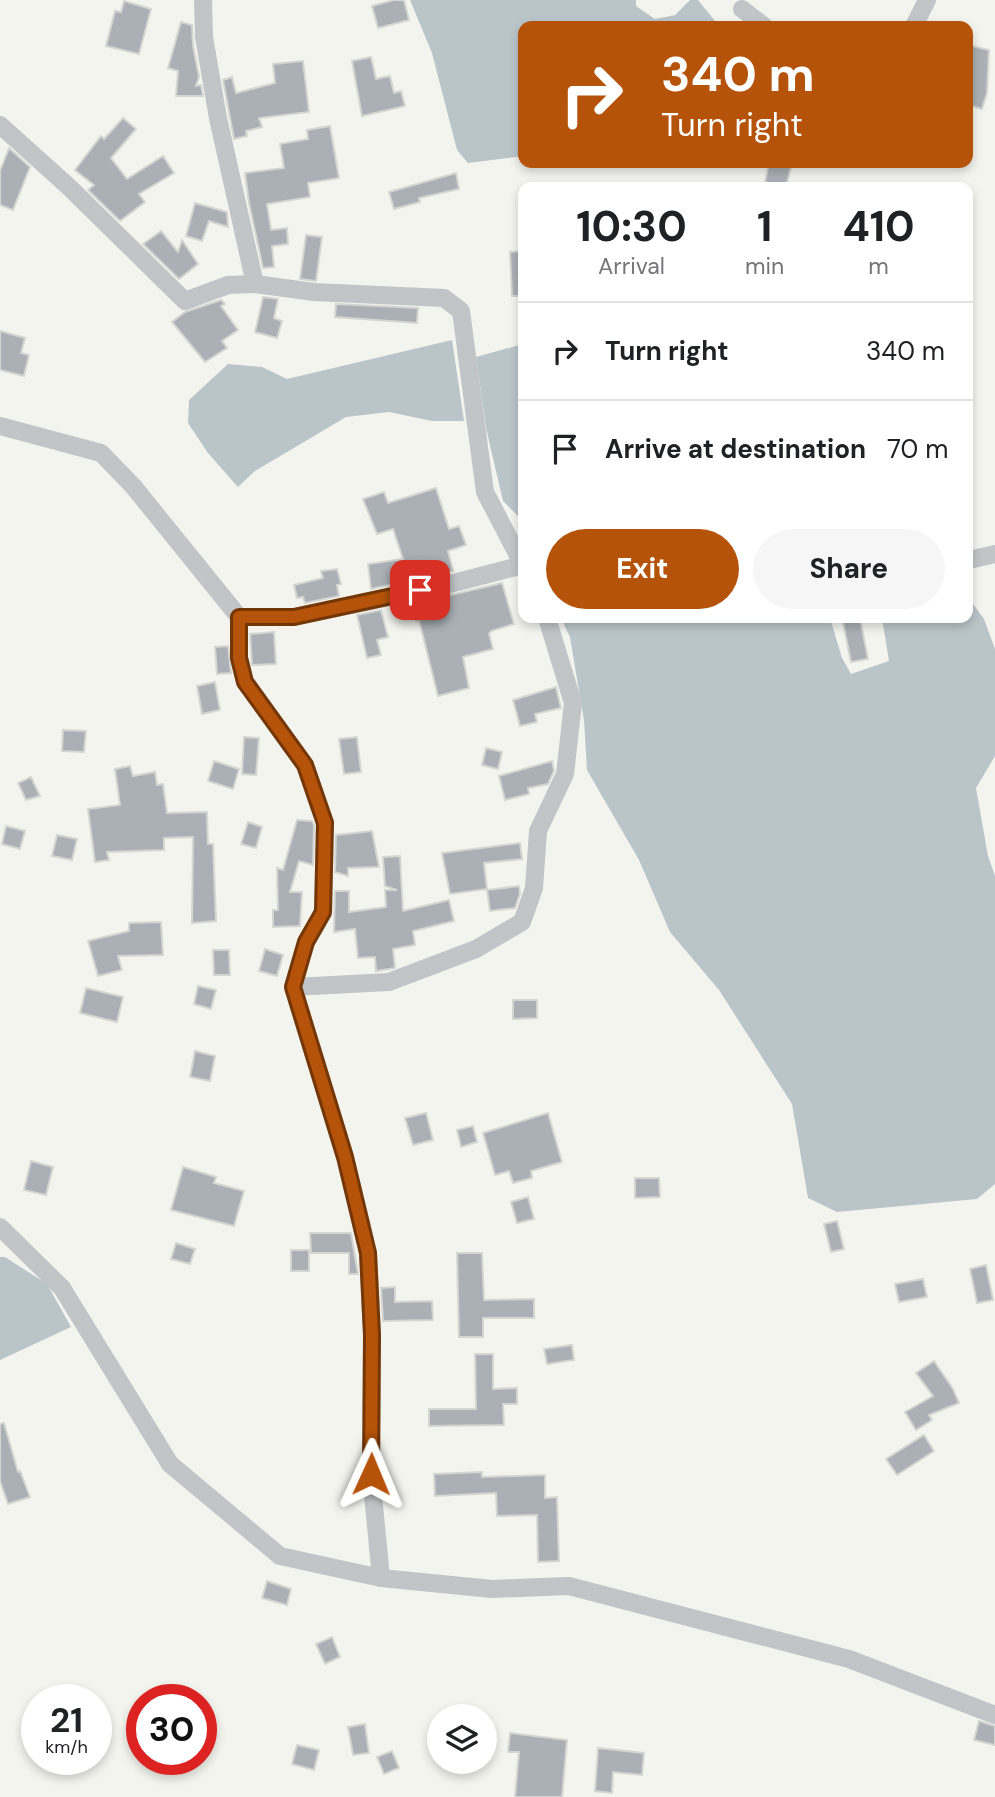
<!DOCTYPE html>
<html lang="en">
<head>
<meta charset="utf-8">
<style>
	:root { --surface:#fff; --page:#f6f6f6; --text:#202124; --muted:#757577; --line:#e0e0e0; --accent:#b45309 }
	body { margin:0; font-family:"DM Sans",sans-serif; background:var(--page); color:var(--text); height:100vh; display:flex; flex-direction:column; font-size:26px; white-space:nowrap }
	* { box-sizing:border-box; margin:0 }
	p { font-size:23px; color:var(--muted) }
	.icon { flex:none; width:38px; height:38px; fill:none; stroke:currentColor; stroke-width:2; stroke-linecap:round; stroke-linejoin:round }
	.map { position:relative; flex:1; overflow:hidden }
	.drawer { position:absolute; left:518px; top:182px; width:455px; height:441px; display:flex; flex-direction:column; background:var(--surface); border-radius:14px; box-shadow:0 4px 10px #0003 }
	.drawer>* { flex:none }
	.hud { position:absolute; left:518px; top:21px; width:455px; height:147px; border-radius:14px; box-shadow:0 4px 10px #0003; background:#b45309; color:#fff; overflow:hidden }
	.buttons { position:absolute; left:427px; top:1704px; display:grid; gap:14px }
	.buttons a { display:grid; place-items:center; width:70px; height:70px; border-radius:50%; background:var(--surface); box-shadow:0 4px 10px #0003; font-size:35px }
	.speed { position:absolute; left:21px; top:1684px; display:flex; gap:14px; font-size:35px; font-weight:700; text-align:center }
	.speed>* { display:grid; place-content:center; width:91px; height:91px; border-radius:50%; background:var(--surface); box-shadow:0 4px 10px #0003; line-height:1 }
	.speed small { font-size:18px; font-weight:400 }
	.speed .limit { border:10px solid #d22; background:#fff; color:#111 }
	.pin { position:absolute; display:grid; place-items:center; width:60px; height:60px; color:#fff; margin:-30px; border-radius:14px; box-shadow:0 4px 10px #0006 }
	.me { position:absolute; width:77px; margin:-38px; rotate:1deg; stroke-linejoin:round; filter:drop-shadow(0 0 5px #0008) }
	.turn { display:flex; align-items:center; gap:24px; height:147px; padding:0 28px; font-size:32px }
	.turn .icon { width:91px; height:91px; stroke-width:2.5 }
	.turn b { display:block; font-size:49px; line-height:60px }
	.eta { display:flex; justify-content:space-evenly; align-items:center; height:119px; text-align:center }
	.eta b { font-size:42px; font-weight:700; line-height:49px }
	.action { display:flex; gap:14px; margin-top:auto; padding:14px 28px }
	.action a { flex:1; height:80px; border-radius:42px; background:var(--accent); color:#fff; font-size:28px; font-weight:700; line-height:80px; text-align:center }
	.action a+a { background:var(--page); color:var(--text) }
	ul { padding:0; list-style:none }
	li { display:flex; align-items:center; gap:21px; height:98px; padding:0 28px; border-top:2px solid var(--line) }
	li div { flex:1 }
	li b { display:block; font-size:26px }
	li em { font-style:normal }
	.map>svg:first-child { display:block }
</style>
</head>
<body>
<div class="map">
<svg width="995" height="1797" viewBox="0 0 995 1797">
	<rect width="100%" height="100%" fill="#f4f4ef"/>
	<g fill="#bac5ca">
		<path d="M 410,0 L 636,0 L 636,6 L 655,19 L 675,15 L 690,0 L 698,0 L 719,26 L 523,26 L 523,156 L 468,163 L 457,150 L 432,53 Z"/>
		<path d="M 452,340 L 464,421 L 432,421 L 389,412 L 346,417 L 255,471 L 238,487 L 208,453 L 188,423 L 189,400 L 228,364 L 262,367 L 287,379 Z"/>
		<path d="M 523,344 L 523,521 L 503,501 L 486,428 L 476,357 Z"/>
		<path d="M 968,597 L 984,619 L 995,649 L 995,756 L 976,788 L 988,856 L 995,876 L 995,1184 L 977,1199 L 837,1212 L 808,1198 L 792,1104 L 719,990 L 670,932 L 639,860 L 587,770 L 584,721 L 570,637 L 561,618 L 830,618 L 842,658 L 851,674 L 889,661 L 882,618 L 968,618 Z"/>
		<path d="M 0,1257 L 5,1257 L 47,1284 L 71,1327 L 0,1360 Z"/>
	</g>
	<g fill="#aab0b5" stroke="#d5d5d2" stroke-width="2">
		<path d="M 394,0 L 404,0 L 409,20 L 378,28 L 372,6 Z"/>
		<path d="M 124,1 L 151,9 L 139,54 L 106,46 L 115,11 L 121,12 Z"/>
		<path d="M 181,22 L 192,25 L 193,46 L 199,77 L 196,86 L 201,85 L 203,96 L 176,96 L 178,71 L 168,68 Z"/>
		<path d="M 968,45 L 989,50 L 987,93 L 982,109 L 968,105 Z"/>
		<path d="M 371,57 L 376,79 L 390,76 L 394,93 L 401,91 L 405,106 L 362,116 L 352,61 Z"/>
		<path d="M 303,61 L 309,112 L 259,118 L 262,127 L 246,131 L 247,136 L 234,139 L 223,80 L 232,77 L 236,93 L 275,83 L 273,64 Z"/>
		<path d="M 123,118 L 136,129 L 111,158 L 127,179 L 163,156 L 174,173 L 139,194 L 145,202 L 120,221 L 88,190 L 94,185 L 75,170 L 101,136 L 104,139 Z"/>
		<path d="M 330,126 L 339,178 L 308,183 L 310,197 L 267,204 L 271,230 L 287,228 L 288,244 L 272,246 L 274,267 L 263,268 L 249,203 L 245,173 L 284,168 L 280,144 L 308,139 L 307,130 Z"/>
		<path d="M 9,148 L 30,167 L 13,210 L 0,205 L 0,171 Z"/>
		<path d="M 769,163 L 792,163 L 786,187 L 765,182 Z"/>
		<path d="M 456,173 L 459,189 L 419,198 L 420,202 L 394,209 L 389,192 Z"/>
		<path d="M 195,203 L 227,212 L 228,227 L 209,221 L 202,241 L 186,236 Z"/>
		<path d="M 161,231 L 178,252 L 182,240 L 198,264 L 179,279 L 143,244 Z"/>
		<path d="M 306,235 L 322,237 L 316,281 L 300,279 Z"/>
		<path d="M 523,251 L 523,296 L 512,296 L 510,252 Z"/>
		<path d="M 263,297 L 278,299 L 274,318 L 282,321 L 277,338 L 255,332 Z"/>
		<path d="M 221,300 L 225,304 L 221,306 L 238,330 L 222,341 L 227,348 L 205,362 L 172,322 L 185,312 Z"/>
		<path d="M 336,304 L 418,308 L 417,323 L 335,317 Z"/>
		<path d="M 0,331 L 25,338 L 21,353 L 29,355 L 24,376 L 0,370 Z"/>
		<path d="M 436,488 L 449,529 L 459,526 L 466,545 L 448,551 L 453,571 L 371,589 L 368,564 L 403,559 L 393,529 L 377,534 L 363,499 L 384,492 L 388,503 Z"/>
		<path d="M 337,569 L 341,584 L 337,585 L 339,596 L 305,603 L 303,597 L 297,598 L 294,585 L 323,578 L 321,571 Z"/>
		<path d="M 502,583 L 514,624 L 491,631 L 489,634 L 493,649 L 463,657 L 469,688 L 438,696 L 419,620 L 416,621 L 412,604 Z"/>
		<path d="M 381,610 L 388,637 L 377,640 L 381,655 L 367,658 L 357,615 Z"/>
		<path d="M 842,618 L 860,618 L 868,659 L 851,662 Z"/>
		<path d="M 274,632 L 276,664 L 252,665 L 250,634 Z"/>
		<path d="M 228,646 L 231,673 L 217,674 L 215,647 Z"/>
		<path d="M 215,682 L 220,710 L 202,714 L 197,686 Z"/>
		<path d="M 556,687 L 561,708 L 535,714 L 537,722 L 520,726 L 513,700 Z"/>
		<path d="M 63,730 L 86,731 L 84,752 L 62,751 Z"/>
		<path d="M 244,737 L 259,738 L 256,775 L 242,774 Z"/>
		<path d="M 357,737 L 361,772 L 344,774 L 339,739 Z"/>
		<path d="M 486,748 L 502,752 L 498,769 L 482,765 Z"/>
		<path d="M 214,761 L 239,769 L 233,789 L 208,781 Z"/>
		<path d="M 552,761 L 554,771 L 548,784 L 528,788 L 529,794 L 505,800 L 499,776 Z"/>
		<path d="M 130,766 L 133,776 L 155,772 L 157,785 L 163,784 L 167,813 L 207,812 L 208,844 L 213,844 L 216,921 L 192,923 L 193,837 L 164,838 L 164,850 L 107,852 L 109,860 L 95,862 L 88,809 L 120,805 L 115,769 Z"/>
		<path d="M 31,777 L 40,796 L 26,800 L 18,783 Z"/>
		<path d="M 297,820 L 312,821 L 314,825 L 313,865 L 299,861 L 290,892 L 302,892 L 300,926 L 273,927 L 273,910 L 278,910 L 277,868 L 283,870 Z"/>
		<path d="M 248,822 L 262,827 L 256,848 L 241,844 Z"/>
		<path d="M 6,826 L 25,831 L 20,849 L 2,844 Z"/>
		<path d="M 372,831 L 379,867 L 348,868 L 348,876 L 335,872 L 336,835 Z"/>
		<path d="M 57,835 L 77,839 L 72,860 L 52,856 Z"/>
		<path d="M 520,843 L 522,859 L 484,863 L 487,889 L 450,894 L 442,853 Z"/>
		<path d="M 400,856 L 403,911 L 449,900 L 454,921 L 413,931 L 415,945 L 393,949 L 395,968 L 376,971 L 375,957 L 358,958 L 355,929 L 334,932 L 335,891 L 349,891 L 349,912 L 386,907 L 385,890 L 397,890 L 385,886 L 383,857 Z"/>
		<path d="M 519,886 L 520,894 L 515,908 L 490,911 L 487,890 Z"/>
		<path d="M 161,922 L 163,955 L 118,956 L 122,970 L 98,976 L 88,941 L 129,931 L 129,923 Z"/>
		<path d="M 265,949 L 283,955 L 277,976 L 259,971 Z"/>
		<path d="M 213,950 L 229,950 L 230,975 L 214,975 Z"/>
		<path d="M 198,986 L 216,990 L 211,1009 L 194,1004 Z"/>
		<path d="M 86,988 L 123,997 L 117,1022 L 80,1013 Z"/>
		<path d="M 513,1000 L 537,1000 L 537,1018 L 513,1019 Z"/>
		<path d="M 195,1051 L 215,1056 L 210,1081 L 190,1077 Z"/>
		<path d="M 426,1113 L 433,1140 L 413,1145 L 405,1118 Z"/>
		<path d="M 548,1113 L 562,1162 L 531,1171 L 532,1178 L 513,1183 L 509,1171 L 495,1175 L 483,1133 Z"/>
		<path d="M 473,1126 L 477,1142 L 461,1147 L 457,1130 Z"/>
		<path d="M 31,1161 L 53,1167 L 46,1195 L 24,1190 Z"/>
		<path d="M 183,1167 L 216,1177 L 214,1183 L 244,1191 L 234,1226 L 171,1210 Z"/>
		<path d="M 635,1178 L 659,1178 L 660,1197 L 635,1198 Z"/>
		<path d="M 528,1197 L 534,1219 L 517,1223 L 511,1202 Z"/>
		<path d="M 837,1221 L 844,1249 L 831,1252 L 824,1224 Z"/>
		<path d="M 310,1233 L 351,1233 L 358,1274 L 349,1274 L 349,1253 L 311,1253 Z"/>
		<path d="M 176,1243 L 195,1249 L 190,1264 L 171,1259 Z"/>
		<rect x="291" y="1250" width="18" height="21"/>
		<path d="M 457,1253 L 482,1253 L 484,1300 L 534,1299 L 534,1318 L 483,1318 L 483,1337 L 459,1337 Z"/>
		<path d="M 986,1265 L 993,1300 L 977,1303 L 970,1269 Z"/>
		<path d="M 923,1279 L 927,1297 L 899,1302 L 895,1284 Z"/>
		<path d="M 395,1287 L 395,1302 L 432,1301 L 433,1320 L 383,1321 L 381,1288 Z"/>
		<path d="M 572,1345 L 574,1360 L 547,1364 L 544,1349 Z"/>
		<path d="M 475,1354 L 493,1354 L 493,1389 L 517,1388 L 517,1404 L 503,1404 L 504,1425 L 429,1426 L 429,1409 L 476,1409 Z"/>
		<path d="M 934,1361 L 953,1389 L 959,1403 L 929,1415 L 932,1420 L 916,1430 L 905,1412 L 933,1396 L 916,1373 Z"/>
		<path d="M 4,1423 L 18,1472 L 20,1471 L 30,1497 L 8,1504 L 0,1481 L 0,1424 Z"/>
		<path d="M 924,1435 L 934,1451 L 897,1475 L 886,1459 Z"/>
		<path d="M 482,1472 L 482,1477 L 545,1475 L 545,1498 L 557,1497 L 559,1561 L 538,1562 L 537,1515 L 497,1516 L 496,1493 L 435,1496 L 434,1474 Z"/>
		<path d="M 267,1581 L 291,1589 L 287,1605 L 262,1598 Z"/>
		<path d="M 332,1637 L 340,1657 L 325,1664 L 316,1644 Z"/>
		<path d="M 979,1721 L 995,1726 L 995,1745 L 974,1740 Z"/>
		<path d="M 365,1724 L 369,1753 L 353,1755 L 348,1727 Z"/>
		<path d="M 510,1733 L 567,1740 L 562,1797 L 515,1797 L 519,1752 L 508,1752 Z"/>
		<path d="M 297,1745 L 319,1750 L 314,1770 L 292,1764 Z"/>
		<path d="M 598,1748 L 644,1753 L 642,1775 L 613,1772 L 612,1793 L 595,1791 Z"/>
		<path d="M 392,1751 L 399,1768 L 384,1774 L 377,1757 Z"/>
	</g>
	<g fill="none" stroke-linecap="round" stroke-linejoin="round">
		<g stroke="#c1c5c8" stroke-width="18">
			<path d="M 203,0 L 204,37 L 218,118 L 255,284"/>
			<path d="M 742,9 L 764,26"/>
			<path d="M 914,26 L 927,0"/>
			<path d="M 0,125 L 69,187 L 185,301 L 228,285 L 255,284 L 314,292 L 444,298 L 461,311 L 485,492 L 523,565"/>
			<path d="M 0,426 L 101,453 L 133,486 L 239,617 L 294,617 L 442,586 L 523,565"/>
			<path d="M 969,560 L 995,554"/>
			<path d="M 239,617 L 239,658 L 245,682 L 305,765 L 325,823 L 323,913 L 306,942 L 293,987 L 345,1157 L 368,1253 L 372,1335 L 371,1474 L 381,1578"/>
			<path d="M 293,987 L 389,982 L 476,949 L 522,922 L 534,888 L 538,831 L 565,774 L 573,703 L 547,618"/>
			<path d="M 0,1227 L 62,1288 L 170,1464 L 280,1556 L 381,1578 L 492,1589 L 569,1586 L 849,1659 L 995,1715"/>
		</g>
	</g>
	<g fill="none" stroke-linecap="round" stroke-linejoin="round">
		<g stroke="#753606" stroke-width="18">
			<path id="route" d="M 371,1474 L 372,1335 L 368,1253 L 345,1157 L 293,987 L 306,942 L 323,912 L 325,823 L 305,765 L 245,682 L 239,658 L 239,617 L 294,617 L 420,590"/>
		</g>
		<use href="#route" stroke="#b45309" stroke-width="12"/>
	</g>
</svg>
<div class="buttons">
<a><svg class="icon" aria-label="layers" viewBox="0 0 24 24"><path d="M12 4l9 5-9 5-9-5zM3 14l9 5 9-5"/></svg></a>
</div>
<div class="speed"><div>21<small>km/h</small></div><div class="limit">30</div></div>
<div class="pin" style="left:420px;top:590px;background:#d93025"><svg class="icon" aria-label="arrive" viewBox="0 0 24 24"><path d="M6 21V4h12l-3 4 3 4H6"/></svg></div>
<svg class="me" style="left:371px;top:1474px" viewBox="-20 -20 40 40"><path d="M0-17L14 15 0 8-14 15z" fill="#b45309" stroke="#fff" stroke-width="4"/></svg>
<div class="hud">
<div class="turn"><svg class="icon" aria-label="right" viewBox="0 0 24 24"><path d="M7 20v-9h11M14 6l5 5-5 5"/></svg><div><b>340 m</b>Turn right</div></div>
</div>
<section class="drawer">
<div class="eta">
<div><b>10:30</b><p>Arrival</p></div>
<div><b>1</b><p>min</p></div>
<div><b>410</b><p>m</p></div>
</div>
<ul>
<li><svg class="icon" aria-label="right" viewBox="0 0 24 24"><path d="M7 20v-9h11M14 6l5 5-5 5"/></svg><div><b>Turn right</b></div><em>340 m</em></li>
<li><svg class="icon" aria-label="arrive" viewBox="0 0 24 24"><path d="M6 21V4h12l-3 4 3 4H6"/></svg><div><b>Arrive at destination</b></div><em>70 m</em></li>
</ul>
<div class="action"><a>Exit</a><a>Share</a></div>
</section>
</div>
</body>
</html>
